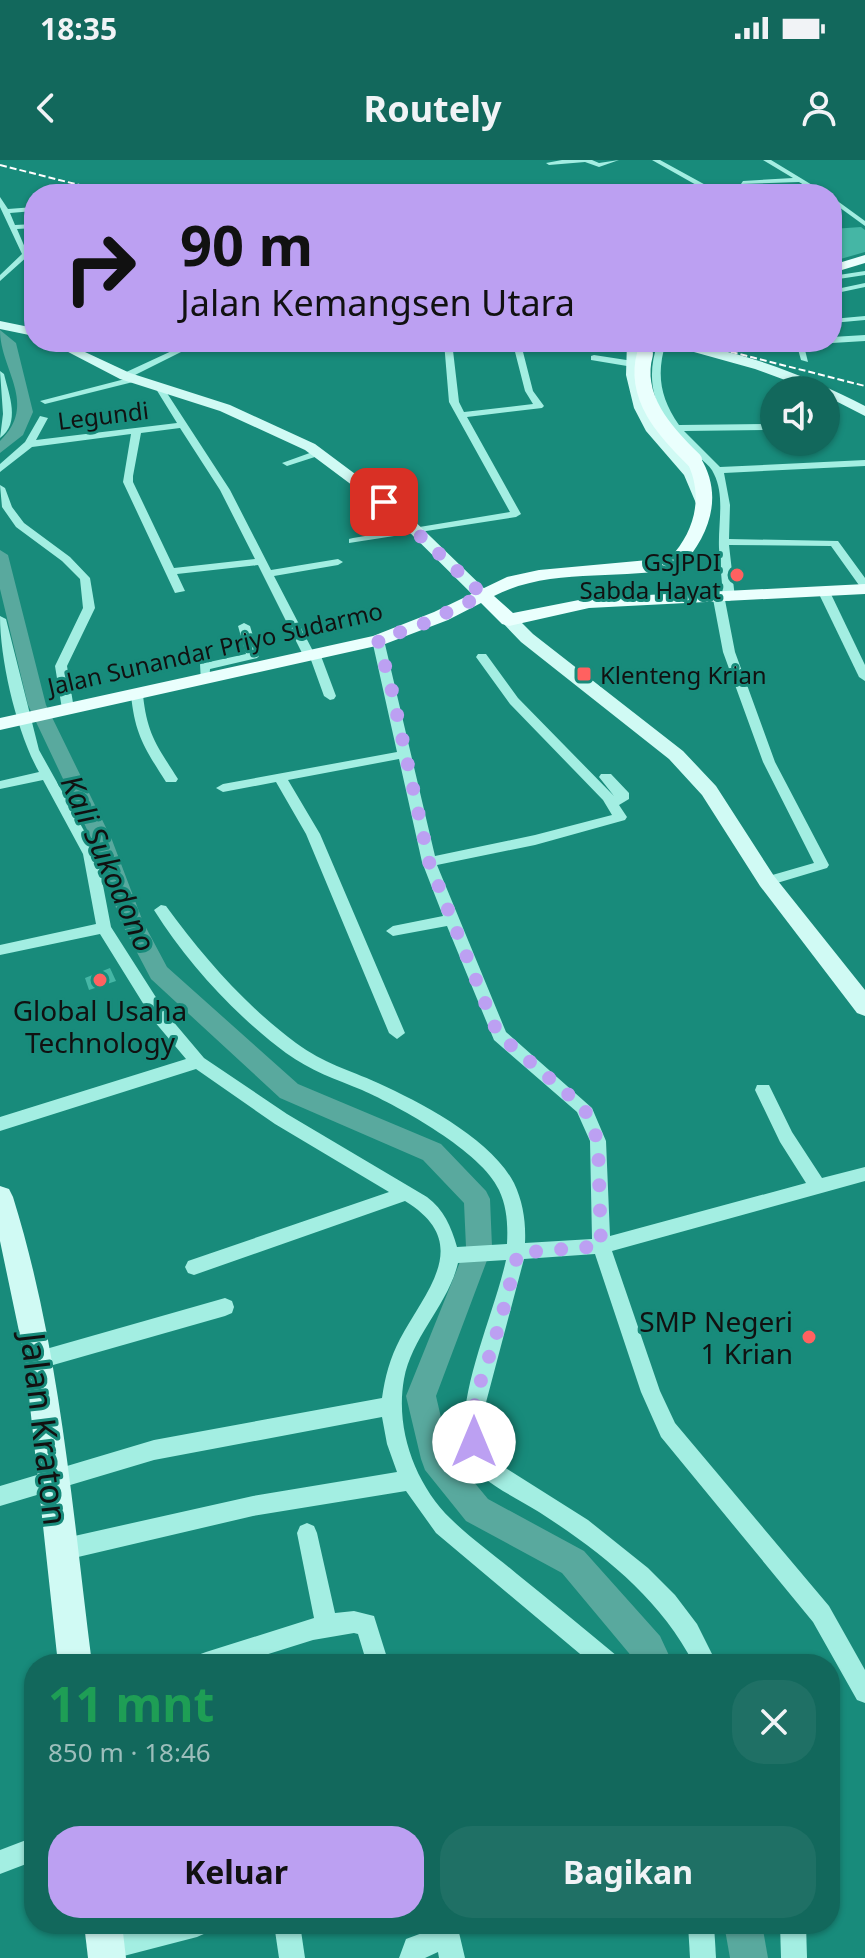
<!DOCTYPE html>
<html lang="id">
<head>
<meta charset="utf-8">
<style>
	:root { --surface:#12685c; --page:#1f7065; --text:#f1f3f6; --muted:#9cbebb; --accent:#bca0f2 }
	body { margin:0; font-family:"Noto Sans",sans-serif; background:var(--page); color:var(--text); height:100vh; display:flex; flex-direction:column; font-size:30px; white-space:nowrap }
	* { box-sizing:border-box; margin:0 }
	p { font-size:26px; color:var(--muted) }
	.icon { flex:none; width:44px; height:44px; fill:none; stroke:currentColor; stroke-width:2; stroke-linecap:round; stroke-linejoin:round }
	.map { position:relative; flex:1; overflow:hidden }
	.drawer { position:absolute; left:24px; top:1494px; width:816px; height:280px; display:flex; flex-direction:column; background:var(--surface); border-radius:32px; box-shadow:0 2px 6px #0004 }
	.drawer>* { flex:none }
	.top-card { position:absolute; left:24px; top:24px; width:818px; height:168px; border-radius:32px; box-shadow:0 2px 6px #0004; background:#bca0f2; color:#111; overflow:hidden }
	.buttons { position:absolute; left:760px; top:216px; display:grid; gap:16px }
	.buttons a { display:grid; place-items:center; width:80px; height:80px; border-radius:50%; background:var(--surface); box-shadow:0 2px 6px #0004; font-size:40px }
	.pin { position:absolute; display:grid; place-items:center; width:68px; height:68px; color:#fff; margin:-34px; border-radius:16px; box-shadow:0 4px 12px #0006 }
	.me { position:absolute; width:88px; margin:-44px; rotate:0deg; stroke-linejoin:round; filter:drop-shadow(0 0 6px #0008) }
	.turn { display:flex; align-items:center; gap:28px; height:168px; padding:0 24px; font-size:36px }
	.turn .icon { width:104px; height:104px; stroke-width:2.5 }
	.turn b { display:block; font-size:56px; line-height:68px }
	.round { display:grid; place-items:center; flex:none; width:84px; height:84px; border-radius:32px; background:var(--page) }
	.headline { display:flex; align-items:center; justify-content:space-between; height:136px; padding:0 24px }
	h1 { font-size:48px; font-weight:700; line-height:60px; color:#1e9e55 }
	.button { display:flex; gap:16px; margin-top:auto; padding:16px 24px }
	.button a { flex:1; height:92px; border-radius:32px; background:var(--accent); color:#111; font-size:32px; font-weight:700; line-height:92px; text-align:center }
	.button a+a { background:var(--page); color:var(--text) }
	.status { display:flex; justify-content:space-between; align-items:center; height:56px; padding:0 40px; background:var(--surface); direction:ltr }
	.status svg { height:22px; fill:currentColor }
	header { display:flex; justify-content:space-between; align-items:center; height:104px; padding:0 24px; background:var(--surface); font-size:36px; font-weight:700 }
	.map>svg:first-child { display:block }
</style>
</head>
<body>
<div class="status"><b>18:35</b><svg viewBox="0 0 49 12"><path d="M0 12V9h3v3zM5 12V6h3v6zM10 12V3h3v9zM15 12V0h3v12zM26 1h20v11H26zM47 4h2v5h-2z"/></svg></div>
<header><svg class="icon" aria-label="back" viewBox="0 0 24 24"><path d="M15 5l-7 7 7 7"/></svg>Routely<svg class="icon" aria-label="person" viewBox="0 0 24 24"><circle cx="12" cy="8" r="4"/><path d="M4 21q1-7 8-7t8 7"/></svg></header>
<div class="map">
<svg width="865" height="1798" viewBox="0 0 865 1798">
	<rect width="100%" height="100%" fill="#188b7b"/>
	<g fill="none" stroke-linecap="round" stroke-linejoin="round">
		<g fill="#59a99e" fill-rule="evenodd">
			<path d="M 0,170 L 16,183 L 33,252 L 23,275 L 0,293 L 0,281 C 39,244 0,210 0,170 Z"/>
			<path d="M 0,390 L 8,395 L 46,545 L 112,680 L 143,762 L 167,807 L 298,924 L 441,984 L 486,1031 L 490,1039 L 492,1087 L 436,1236 L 449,1292 L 488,1339 L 584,1391 L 660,1476 L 673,1504 L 638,1504 L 562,1413 L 466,1361 L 425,1310 L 421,1299 L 406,1236 L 466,1087 L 464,1043 L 423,1000 L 280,938 L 151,819 L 121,762 L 92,680 L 28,545 L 0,429 Z"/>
			<path d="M 724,1764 L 762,1764 L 768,1798 L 730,1798 Z"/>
		</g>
	</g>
	<g fill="#45b6a5">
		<path d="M 861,67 L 865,70 L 865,92 L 837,100 L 832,96 L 832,69 Z"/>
		<path d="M 110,808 L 116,821 L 89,830 L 85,818 Z"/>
	</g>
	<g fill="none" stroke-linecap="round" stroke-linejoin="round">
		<g fill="#a3eee2" fill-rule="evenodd">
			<path d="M 562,0 L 592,0 L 599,3 L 619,0 L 599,7 L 585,2 L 549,5 L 546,3 Z"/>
			<path d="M 652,0 L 660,0 L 722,34 L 714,34 L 705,29 L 634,34 L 698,26 Z"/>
			<path d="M 763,0 L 771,0 L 827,34 L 819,34 L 799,22 L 741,24 L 743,21 L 793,18 Z"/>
			<path d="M 0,37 L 8,49 L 34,47 L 34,51 L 10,53 L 15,65 L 34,64 L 34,68 L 17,69 L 26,90 L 34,91 L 34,95 L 29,95 L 0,121 L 0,115 L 22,94 L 0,47 Z"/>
			<path d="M 832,37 L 865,61 L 865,66 L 832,42 Z"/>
			<path d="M 865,111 L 865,115 L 832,120 L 832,116 Z"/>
			<path d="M 865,123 L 865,127 L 832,134 L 832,130 Z"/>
			<path d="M 865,156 L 865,160 L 832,163 L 832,159 Z"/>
			<path d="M 865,175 L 865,181 L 832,183 L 830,182 L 832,177 Z"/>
			<path d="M 444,182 L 452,182 L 459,242 L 464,252 L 533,244 L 525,231 L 514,188 L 518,185 L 522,188 L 533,231 L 544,246 L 542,248 L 467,257 L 521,354 L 516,357 L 349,383 L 349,379 L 353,378 L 510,352 L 449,242 Z"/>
			<path d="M 658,182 L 666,182 C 656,214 660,238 679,265 L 774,264 L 774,270 L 684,271 L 720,307 L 865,300 L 865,306 L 724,313 L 730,345 L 729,379 L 838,381 L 865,418 L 865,429 L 861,428 L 831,386 L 729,385 L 735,438 L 729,441 L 725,440 L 735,492 L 775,602 L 829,705 L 827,708 L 767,726 L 760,721 L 762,718 L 814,703 L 763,602 L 723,492 L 713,439 L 719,436 L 723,437 C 722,421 720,404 719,388 C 718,364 725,336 714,314 C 710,304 696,296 688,288 C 657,256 643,225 658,182 Z"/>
			<path d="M 796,182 L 814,182 L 804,186 L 808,202 L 801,200 Z"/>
			<path d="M 176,189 L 183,191 L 129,218 L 137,217 L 137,221 L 45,244 L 40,241 L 125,219 L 121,216 L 122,214 Z"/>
			<path d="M 594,195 L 633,201 L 637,204 L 633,207 L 591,200 L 591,196 Z"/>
			<path d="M 0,211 L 4,214 C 9,235 21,263 0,278 L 3,254 Z"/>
			<path d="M 822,226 L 826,230 L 792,230 L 796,227 Z"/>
			<path d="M 157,227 L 163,227 L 230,330 L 271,410 L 338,399 L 343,402 L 338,405 L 274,416 L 314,493 L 321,496 L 336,536 L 334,539 L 330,540 L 324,536 L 311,500 L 304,497 L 258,405 L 177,414 L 185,431 L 175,433 L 123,322 L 131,274 L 32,287 L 0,312 L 0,304 L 25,282 L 40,256 L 48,258 L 36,280 L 177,263 L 156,229 ZM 180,268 L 220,330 L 255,399 L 174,408 L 133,322 L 133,316 L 141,273 Z"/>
			<path d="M 318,290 L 321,291 L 321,295 L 287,306 L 282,303 Z"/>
			<path d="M 0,325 L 5,328 L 12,347 L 24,363 L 70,397 L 90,418 L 95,448 L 67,506 L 74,549 L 72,552 L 68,553 L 62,549 L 55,506 L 83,448 L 80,419 L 62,401 L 16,367 L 2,347 Z"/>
			<path d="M 824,429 L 830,432 L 865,505 L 865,521 L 859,517 L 818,432 Z"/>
			<path d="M 0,456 L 6,459 L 39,590 L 97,694 L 111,767 L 166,853 L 204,898 L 287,954 L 427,1037 C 444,1050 451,1066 457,1087 L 507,1084 C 508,1065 507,1047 499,1030 C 482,992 400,947 362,930 C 335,919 311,911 286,893 C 235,855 188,804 154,750 L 161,745 L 166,746 C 204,798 245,845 296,883 C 325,904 347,909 378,923 C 422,943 491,979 514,1023 C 523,1042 526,1062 525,1083 L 592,1079 L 590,981 L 577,952 L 494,880 L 447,766 L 393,776 L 386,771 L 393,766 L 443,756 L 422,702 L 399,599 L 288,620 L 320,674 L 405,873 L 397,879 L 389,873 L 306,674 L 276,622 L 223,632 L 216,628 L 223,624 L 397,592 L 372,480 L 378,477 L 384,480 L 435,696 L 535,675 L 612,655 L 603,640 L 510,544 L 476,497 L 478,494 L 486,494 L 518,538 L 614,636 L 599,617 L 601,614 L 611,614 L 629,633 L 629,639 L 619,645 L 627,657 L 625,660 L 535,685 L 437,705 L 506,872 L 592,948 L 606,981 L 610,1076 L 806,1023 L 780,982 L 755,930 L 757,925 L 769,925 L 792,972 L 822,1018 L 865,1007 L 865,1021 L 612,1091 L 660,1231 L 675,1263 L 829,1446 L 865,1510 L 865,1543 L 857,1540 L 813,1462 L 661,1277 L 641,1232 L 595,1094 L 524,1099 L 484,1250 L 484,1281 L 493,1300 L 588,1360 L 648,1408 L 675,1435 L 697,1464 L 717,1504 L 694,1504 C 659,1437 601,1392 539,1352 C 520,1340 498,1330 482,1316 C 474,1309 465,1288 464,1278 C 461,1223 494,1154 506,1100 L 458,1103 C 448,1145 412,1176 404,1219 C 395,1269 415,1324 451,1359 C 471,1379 496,1396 517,1414 C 551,1441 584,1469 617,1496 L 620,1504 L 592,1504 L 436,1373 L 406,1331 L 253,1356 L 61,1401 L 54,1397 L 50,1390 L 54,1383 L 61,1379 L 253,1336 L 397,1312 L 387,1284 L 382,1257 L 154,1300 L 0,1346 L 0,1326 L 154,1280 L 382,1238 C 385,1217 390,1198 400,1179 C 426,1130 474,1083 405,1041 L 194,1115 L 188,1113 L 185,1107 L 188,1101 L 389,1032 L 275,964 L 196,909 L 0,971 L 0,957 L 186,899 L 154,861 L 100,774 L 0,795 L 0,785 L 96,764 L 83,694 L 43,620 L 0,629 L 0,621 L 39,612 C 17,573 0,501 0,456 Z"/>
			<path d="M 244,463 L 250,466 L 259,496 L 257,498 L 210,509 L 209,523 L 201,523 L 200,504 L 246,494 L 238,466 Z"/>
			<path d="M 137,531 L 143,535 C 147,574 157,586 178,619 L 176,622 L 166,622 C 145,589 135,575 131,535 Z"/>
			<path d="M 225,1138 L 232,1141 L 234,1147 L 232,1153 L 225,1156 L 39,1209 L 32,1206 L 29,1200 L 32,1194 L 39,1191 Z"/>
			<path d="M 307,1363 L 314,1366 L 317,1373 L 335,1453 L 354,1451 L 374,1456 L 389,1504 L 367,1504 L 358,1474 L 354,1473 L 313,1480 L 236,1504 L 195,1504 L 198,1495 L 206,1492 L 314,1458 L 297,1373 L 300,1366 Z"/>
			<path d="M 34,1677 L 34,1701 L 0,1714 L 0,1690 Z"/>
			<path d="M 149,1764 L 210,1764 L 206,1773 L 197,1777 L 116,1798 L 97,1797 L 93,1788 L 97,1779 Z"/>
			<path d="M 274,1764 L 300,1764 L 305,1798 L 279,1798 Z"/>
			<path d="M 431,1764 L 457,1764 L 465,1798 L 439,1798 L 438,1792 L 425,1798 L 399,1798 L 406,1779 L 433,1769 Z"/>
			<path d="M 688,1764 L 714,1764 L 716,1798 L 690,1798 Z"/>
			<path d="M 780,1764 L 806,1764 L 807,1798 L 781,1798 Z"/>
		</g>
		<g fill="#d0faf4" fill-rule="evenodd">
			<path d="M 0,161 L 34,168 L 34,176 L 0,169 Z"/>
			<path d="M 49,182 L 65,182 L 73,186 L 129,182 L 85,192 L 130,213 L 230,245 L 315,284 L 402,349 L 491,435 L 483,440 L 477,439 L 392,355 L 305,290 L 220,251 L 120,219 Z"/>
			<path d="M 627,182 L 639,182 C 637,211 641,243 658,267 C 677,295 704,310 711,345 L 708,348 L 698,348 L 684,315 L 646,271 L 634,248 L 626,215 Z"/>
			<path d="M 658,182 C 723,182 808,216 865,246 L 865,256 L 826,236 L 826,230 L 812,230 L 755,209 Z"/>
			<path d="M 509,455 L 515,456 L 533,474 L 683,591 L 716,626 L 774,716 L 865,830 L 865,856 L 857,853 L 760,726 L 702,635 L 669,599 L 521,482 L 500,460 Z"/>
			<path d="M 0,1026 L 9,1029 L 13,1037 C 60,1188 72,1347 92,1504 L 58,1504 L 25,1200 L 0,1081 Z"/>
			<path d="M 84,1764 L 122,1764 L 126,1798 L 88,1798 Z"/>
		</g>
		<g fill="#eafffd" fill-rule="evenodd">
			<path d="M 865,95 L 865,103 L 832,113 L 832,105 Z"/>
			<path d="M 694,295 L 700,297 C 724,335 710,375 681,407 C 620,422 552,406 494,436 L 513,453 L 589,438 L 865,424 L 865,434 L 589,448 L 509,466 L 502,464 L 481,443 L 448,460 L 385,484 L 0,570 L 0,558 L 373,476 L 434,452 L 507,417 L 539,410 L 670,398 C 696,370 704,334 686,300 Z"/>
		</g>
		<g stroke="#fff" stroke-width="2" stroke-dasharray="7 3" stroke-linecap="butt">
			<path d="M 0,5 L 115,34"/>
			<path d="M 692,182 L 865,226"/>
		</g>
		<path stroke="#eafffd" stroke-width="12" d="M 644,196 L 648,182"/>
		<path stroke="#eafffd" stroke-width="16" d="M 645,194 C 633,237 665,272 694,300"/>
	</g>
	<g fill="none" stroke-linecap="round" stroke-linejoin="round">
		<path stroke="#bca0f2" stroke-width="14" stroke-dasharray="0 25.2" d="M 384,342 L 483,435 L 423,464 L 378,480 L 392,531 L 429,702 L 494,865 L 500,876 L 584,948 L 598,981 L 601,1086 L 518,1093 C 511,1119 505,1146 497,1172 C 487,1208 467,1245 474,1282"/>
	</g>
	<g fill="#ff6160" stroke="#188b7b" stroke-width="3">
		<circle cx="737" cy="415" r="8"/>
		<rect x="576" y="506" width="16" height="16" rx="4"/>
		<circle cx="100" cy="820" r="8"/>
		<circle cx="809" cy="1177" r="8"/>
	</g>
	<g text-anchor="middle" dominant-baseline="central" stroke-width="6" stroke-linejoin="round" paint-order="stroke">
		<g font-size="24" fill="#111" stroke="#188b7b">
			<text transform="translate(103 255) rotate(-7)">Legundi</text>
			<text transform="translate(215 488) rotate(-13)">Jalan Sunandar Priyo Sudarmo</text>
		</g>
		<g font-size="24" fill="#111" stroke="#188b7b" text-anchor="end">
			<text x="721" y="401">GSJPDI<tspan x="721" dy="28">Sabda Hayat</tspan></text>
			<text x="600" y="514" text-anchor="start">Klenteng Krian</text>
		</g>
		<g font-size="28" fill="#111" stroke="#188b7b">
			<text x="100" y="850">Global Usaha<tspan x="100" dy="32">Technology</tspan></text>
			<text x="793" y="1161" text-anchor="end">SMP Negeri<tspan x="793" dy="32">1 Krian</tspan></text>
		</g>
		<g font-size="30" font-style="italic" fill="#111" stroke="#188b7b">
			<text transform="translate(109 703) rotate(66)">Kali Sukodono</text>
		</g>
		<g font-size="34" fill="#111" stroke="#188b7b">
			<text transform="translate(45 1269) rotate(83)">Jalan Kraton</text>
		</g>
	</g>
</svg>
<div class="buttons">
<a><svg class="icon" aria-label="sound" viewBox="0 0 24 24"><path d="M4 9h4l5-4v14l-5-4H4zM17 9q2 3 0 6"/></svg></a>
</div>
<div class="pin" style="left:384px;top:342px;background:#d93025"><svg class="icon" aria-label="arrive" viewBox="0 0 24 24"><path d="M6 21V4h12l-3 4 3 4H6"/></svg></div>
<svg class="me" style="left:474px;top:1282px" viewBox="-20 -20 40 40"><circle r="19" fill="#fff"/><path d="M0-13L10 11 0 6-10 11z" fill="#bca0f2"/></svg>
<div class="top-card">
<div class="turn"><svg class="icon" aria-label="right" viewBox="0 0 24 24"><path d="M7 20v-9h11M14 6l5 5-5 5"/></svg><div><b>90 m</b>Jalan Kemangsen Utara</div></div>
</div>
<section class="drawer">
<div class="headline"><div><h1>11 mnt</h1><p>850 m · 18:46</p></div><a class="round"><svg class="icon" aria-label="close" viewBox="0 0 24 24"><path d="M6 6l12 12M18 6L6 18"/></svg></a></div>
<div class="button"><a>Keluar</a><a>Bagikan</a></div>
</section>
</div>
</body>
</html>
